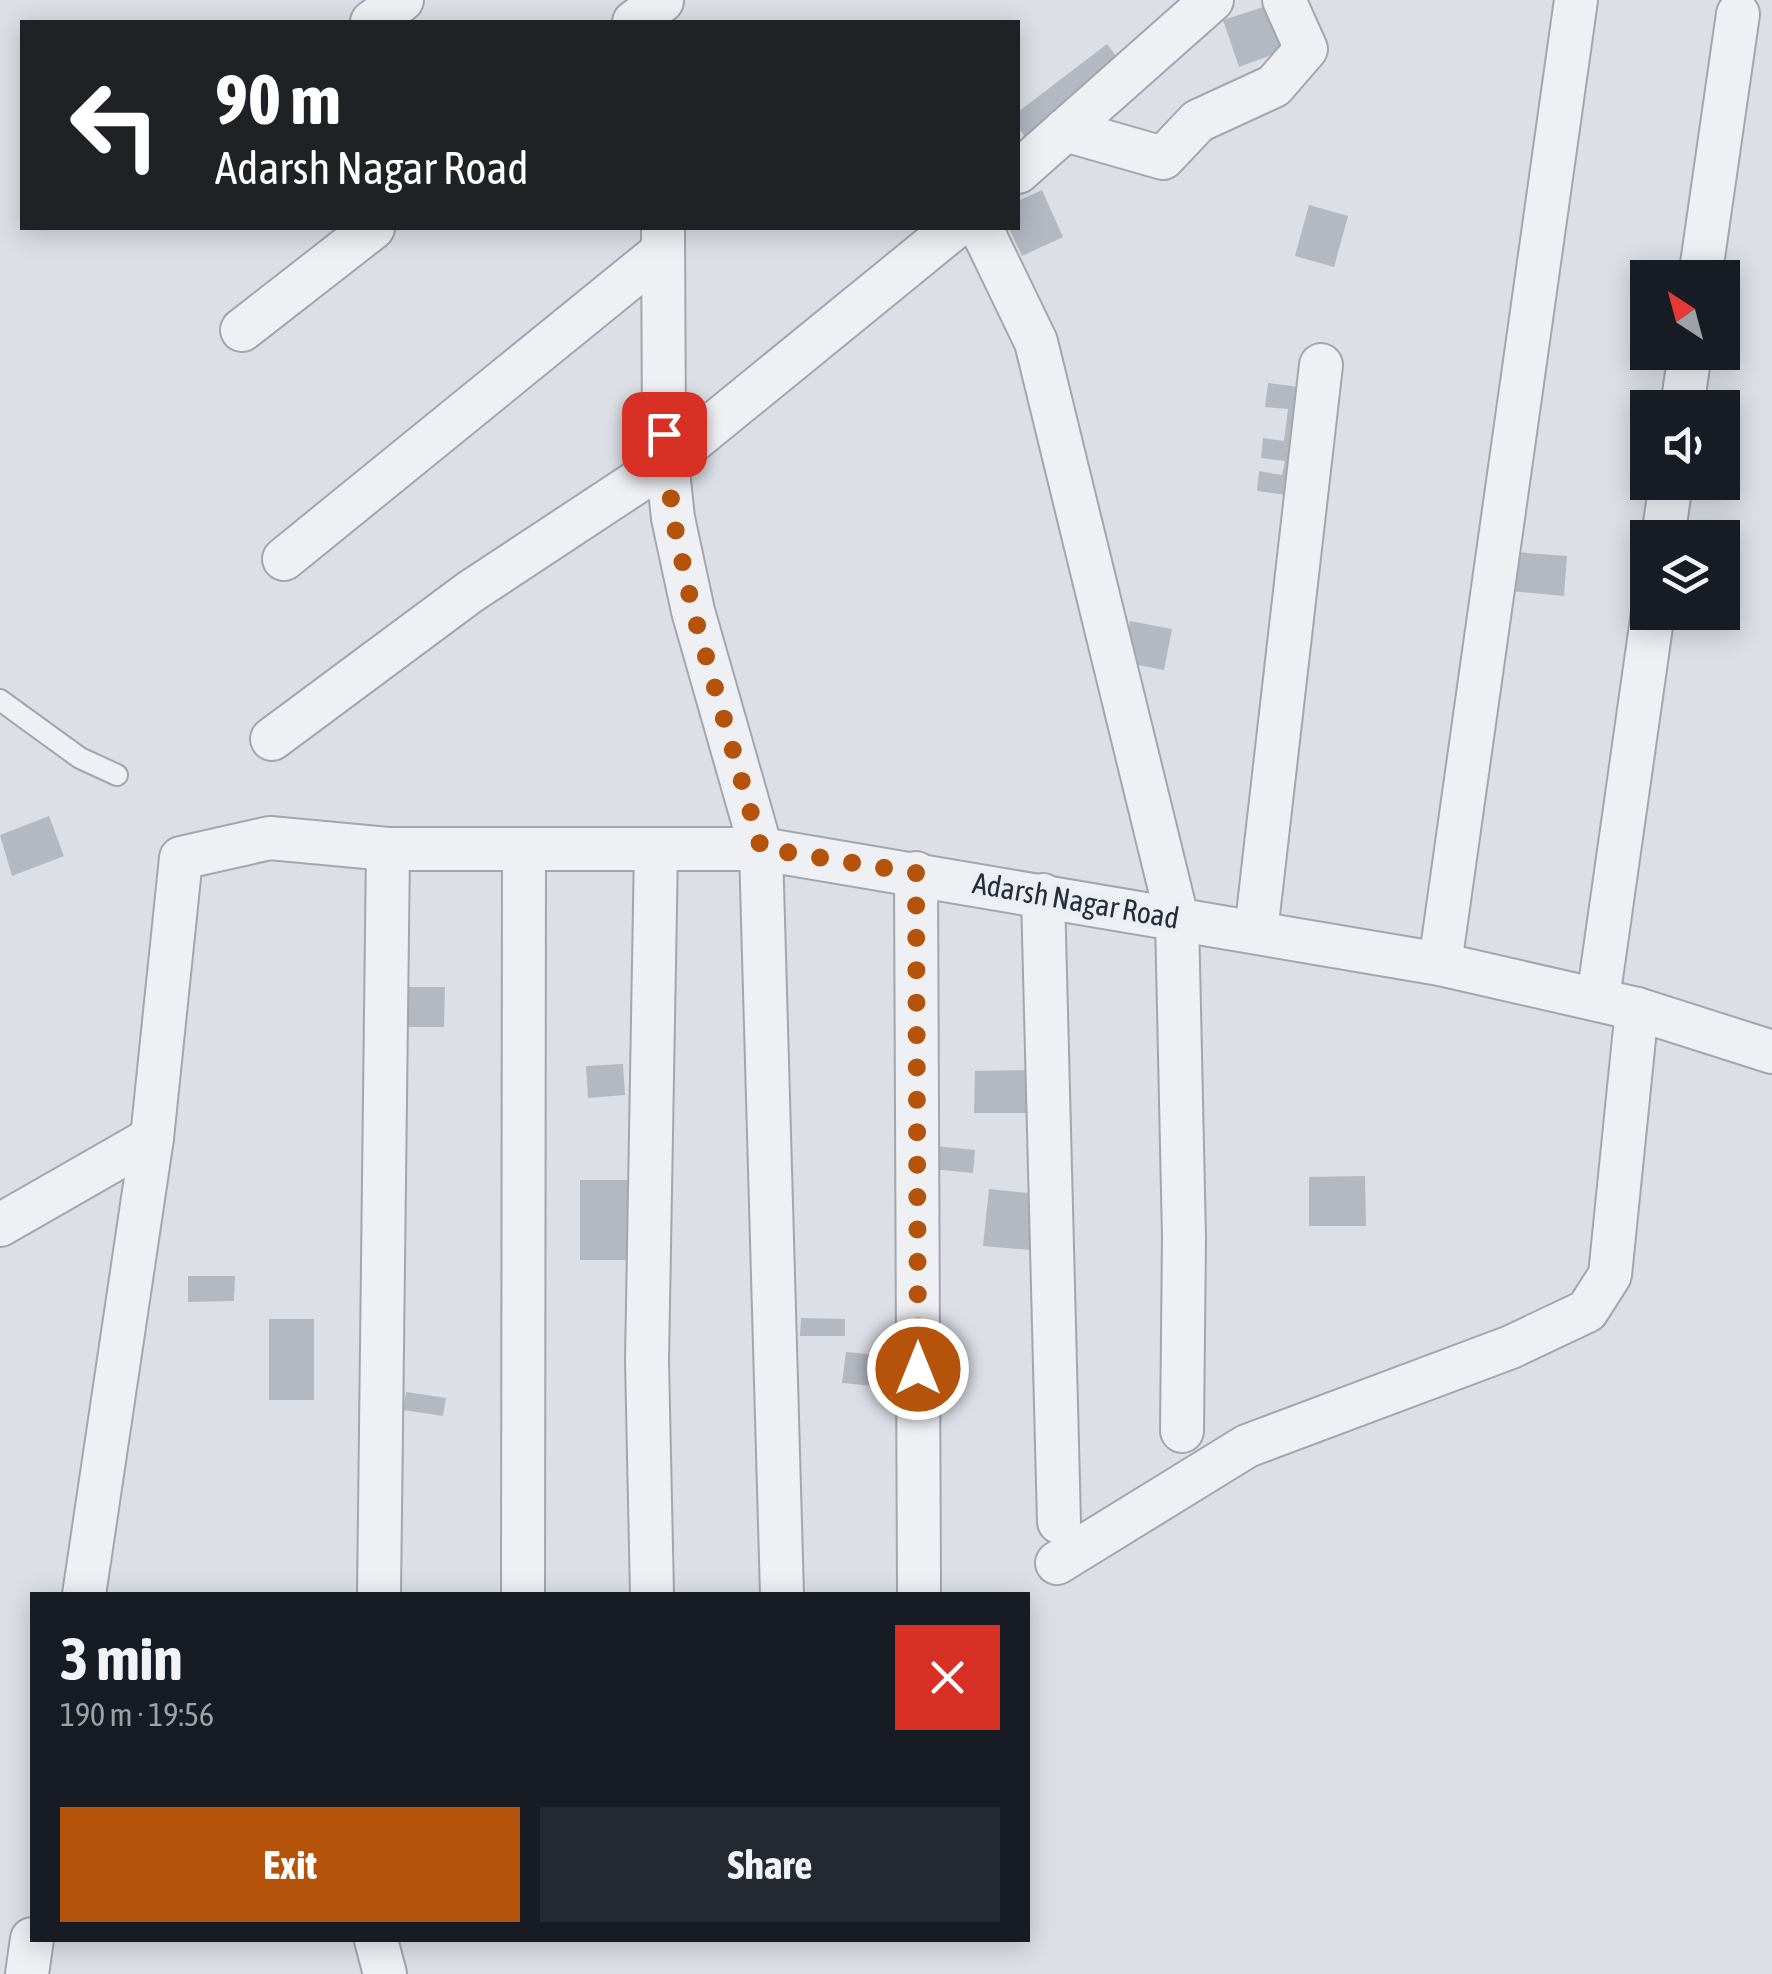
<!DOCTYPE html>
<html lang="en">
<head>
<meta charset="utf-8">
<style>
	:root { --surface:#171b24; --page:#242831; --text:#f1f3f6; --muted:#9ea1a6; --accent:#b45309 }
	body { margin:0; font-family:"Asap Condensed",sans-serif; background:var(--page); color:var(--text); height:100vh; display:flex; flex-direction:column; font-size:38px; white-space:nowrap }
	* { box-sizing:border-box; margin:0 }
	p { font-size:32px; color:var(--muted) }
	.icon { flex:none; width:55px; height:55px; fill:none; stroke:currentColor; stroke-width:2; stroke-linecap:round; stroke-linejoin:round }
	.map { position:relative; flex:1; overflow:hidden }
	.panel { position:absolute; left:30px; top:1592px; width:1000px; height:350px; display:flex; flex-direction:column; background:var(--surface); border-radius:0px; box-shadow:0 5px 25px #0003 }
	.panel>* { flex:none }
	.banner { position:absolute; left:20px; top:20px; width:1000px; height:210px; border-radius:0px; box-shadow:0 5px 25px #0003; background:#202124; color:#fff; overflow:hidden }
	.needle { width:65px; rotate:324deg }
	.buttons { position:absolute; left:1630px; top:260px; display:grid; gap:20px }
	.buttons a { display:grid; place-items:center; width:110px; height:110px; border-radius:0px; background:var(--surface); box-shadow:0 5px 25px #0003; font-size:50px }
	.pin { position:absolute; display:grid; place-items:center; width:85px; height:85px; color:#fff; margin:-42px; border-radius:20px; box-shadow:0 5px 15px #0006 }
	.me { position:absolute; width:110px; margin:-55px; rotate:0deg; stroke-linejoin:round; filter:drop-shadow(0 0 8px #0008) }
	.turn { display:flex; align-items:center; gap:35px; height:210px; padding:0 30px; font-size:45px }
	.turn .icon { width:130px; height:130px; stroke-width:2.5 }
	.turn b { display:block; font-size:70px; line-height:85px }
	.round { display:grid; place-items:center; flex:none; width:105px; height:105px; border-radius:0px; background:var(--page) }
	.overview { display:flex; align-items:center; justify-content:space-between; height:170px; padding:0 30px }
	h1 { font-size:60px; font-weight:700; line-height:75px }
	.primary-button { display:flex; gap:20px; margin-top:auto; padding:20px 30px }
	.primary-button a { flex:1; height:115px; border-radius:0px; background:var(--accent); color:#fff; font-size:40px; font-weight:700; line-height:115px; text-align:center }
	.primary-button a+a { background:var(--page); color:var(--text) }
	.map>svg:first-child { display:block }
</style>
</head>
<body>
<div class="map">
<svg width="1772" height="1974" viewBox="0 0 1772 1974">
	<rect width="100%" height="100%" fill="#dcdfe5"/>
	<g fill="#b4b8c1">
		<path d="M 1270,5 L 1286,50 L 1239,67 L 1223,20 Z"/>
		<path d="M 1107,44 L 1129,73 L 1032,146 L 1018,127 L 1018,112 Z"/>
		<path d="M 1042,190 L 1063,237 L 1022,256 L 1009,228 L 1018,228 L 1018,201 Z"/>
		<path d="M 1309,205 L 1348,216 L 1334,267 L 1295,256 Z"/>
		<path d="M 1268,383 L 1308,388 L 1294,496 L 1257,491 L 1259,471 L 1282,475 L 1285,461 L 1261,458 L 1263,438 L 1284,441 L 1288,409 L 1265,407 Z"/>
		<path d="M 1503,551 L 1567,556 L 1564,596 L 1499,590 Z"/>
		<path d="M 1130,621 L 1172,629 L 1164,670 L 1122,662 Z"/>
		<path d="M 49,816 L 64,856 L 12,876 L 0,835 Z"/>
		<path d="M 395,987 L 445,987 L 444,1027 L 395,1027 Z"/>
		<path d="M 623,1064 L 625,1095 L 588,1098 L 586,1066 Z"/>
		<path d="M 1028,1070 L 1028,1113 L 974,1113 L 975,1071 Z"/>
		<path d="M 924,1145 L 975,1150 L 973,1173 L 921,1168 Z"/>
		<path d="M 1365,1176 L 1366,1226 L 1309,1226 L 1309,1177 Z"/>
		<rect x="580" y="1180" width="51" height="80"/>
		<path d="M 989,1189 L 1037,1194 L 1031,1250 L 983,1246 Z"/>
		<path d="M 188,1276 L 235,1276 L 234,1301 L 188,1302 Z"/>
		<path d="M 801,1318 L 845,1319 L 845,1336 L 800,1336 Z"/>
		<rect x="269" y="1319" width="45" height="81"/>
		<path d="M 846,1352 L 898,1357 L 895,1388 L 842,1383 Z"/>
		<path d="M 406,1392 L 446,1398 L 443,1416 L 403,1410 Z"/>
	</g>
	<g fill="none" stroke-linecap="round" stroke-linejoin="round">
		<g stroke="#a2a6ae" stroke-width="24">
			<path id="lane" d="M 0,700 L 80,758 L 117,775"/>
		</g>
		<g stroke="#a2a6ae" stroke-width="46">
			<g id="street">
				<path d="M 372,22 L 402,0"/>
				<path d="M 634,22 L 662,1"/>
				<path d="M 1065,130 L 1163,158 L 1198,121 L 1274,86 L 1306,49 L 1284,0"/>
				<path d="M 1018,172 L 1212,0"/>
				<path d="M 663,228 L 664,434 L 673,518 L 693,611 L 761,849 L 782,1595"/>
				<path d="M 981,228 L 1036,342 L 1177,918 L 1184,1237 L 1182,1431"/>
				<path d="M 1700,278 L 1738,14"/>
				<path d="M 242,330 L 373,228"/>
				<path d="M 1682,408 L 1690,352"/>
				<path d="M 1663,538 L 1671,482"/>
				<path d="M 284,559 L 663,251"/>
				<path d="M 272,739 L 470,592 L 667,462 L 954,228"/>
				<path d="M 916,873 L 919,1591"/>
				<path d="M 1043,895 L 1059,1522"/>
				<path d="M 1256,932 L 1321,365"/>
				<path d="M 1440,964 L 1576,0"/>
				<path d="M 1598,999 L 1653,612"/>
				<path d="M 0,1225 L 152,1138"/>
				<path d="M 1057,1563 L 1247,1446 L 1511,1347 L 1587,1311 L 1610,1275 L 1637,1009"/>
				<path d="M 84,1595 L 152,1138 L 181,858 L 270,838 L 388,849 L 761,849 L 1440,964 L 1637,1009 L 1772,1052"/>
				<path d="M 379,1595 L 388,849"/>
				<path d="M 523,1595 L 524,849"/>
				<path d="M 652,1595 L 647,1361 L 656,849"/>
				<path d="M 376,1940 L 385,1974"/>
				<path d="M 27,1974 L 32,1939"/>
			</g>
		</g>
		<use href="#lane" stroke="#eff0f4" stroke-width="20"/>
		<use href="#street" stroke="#eff0f4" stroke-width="42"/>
	</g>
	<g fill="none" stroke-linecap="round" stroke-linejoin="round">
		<path stroke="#b45309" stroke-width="18" stroke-dasharray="0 32.4" d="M 664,434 L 673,518 L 693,611 L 761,848 L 916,873 L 918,1369"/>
	</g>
	<g text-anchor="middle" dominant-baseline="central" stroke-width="9" stroke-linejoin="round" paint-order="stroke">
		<g font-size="30" fill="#272d3a" stroke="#ebeef3">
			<text transform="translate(1076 900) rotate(10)">Adarsh Nagar Road</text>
		</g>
	</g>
</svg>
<div class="buttons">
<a><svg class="needle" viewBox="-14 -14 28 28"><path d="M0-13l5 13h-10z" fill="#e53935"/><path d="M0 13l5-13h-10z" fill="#9ea1a6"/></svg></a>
<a><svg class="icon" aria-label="sound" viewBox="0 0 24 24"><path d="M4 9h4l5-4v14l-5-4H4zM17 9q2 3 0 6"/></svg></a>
<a><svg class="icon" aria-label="layers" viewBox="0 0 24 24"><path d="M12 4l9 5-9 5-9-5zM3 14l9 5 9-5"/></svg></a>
</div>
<div class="pin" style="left:664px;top:434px;background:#d93025"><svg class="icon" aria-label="arrive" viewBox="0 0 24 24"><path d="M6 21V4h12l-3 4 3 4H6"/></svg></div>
<svg class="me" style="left:918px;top:1369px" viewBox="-20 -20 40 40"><circle r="17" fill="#b45309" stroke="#fff" stroke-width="3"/><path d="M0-11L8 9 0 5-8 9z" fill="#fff"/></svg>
<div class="banner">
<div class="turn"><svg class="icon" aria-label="left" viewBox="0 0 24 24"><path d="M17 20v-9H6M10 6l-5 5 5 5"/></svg><div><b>90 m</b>Adarsh Nagar Road</div></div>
</div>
<section class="panel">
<div class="overview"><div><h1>3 min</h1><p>190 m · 19:56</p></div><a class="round" style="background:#d93025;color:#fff"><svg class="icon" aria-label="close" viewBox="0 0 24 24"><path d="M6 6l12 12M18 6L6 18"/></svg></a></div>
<div class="primary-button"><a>Exit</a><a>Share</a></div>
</section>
</div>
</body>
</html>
